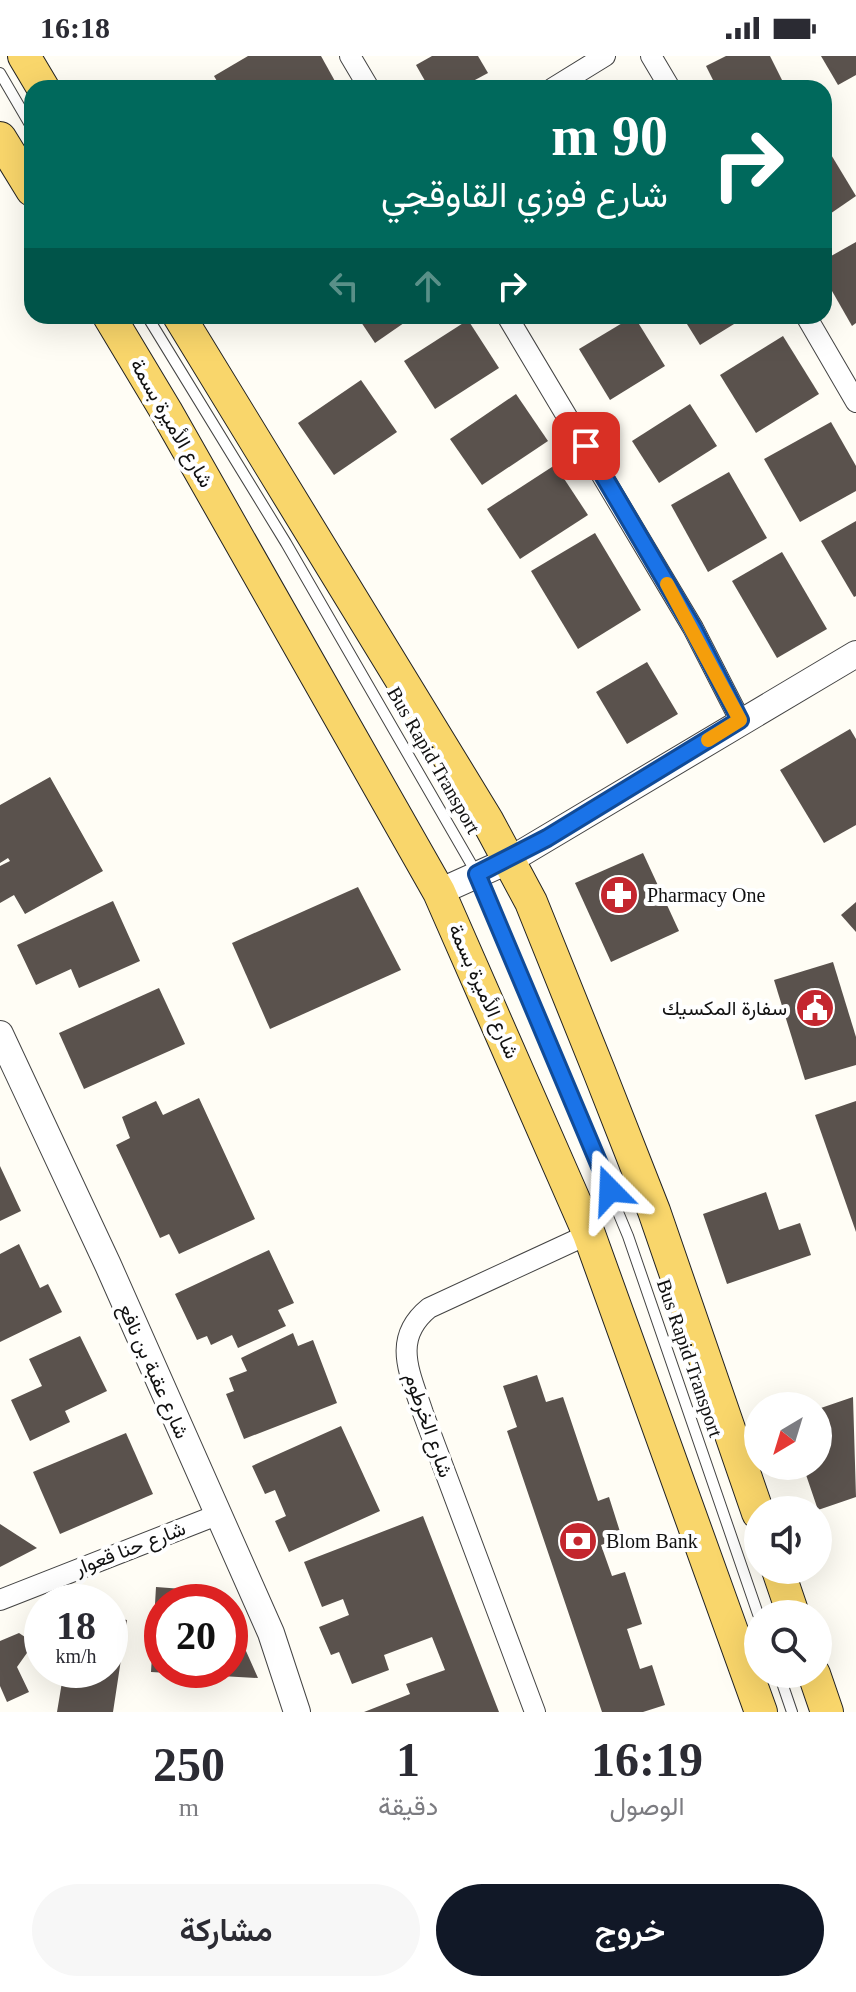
<!DOCTYPE html>
<html lang="ar">
<head>
<meta charset="utf-8">
<style>
	:root { --surface:#fff; --page:#f7f7f7; --text:#2b2b33; --muted:#7c7c81; --accent:#111827 }
	body { margin:0; font-family:"Times New Roman",Vazirmatn,serif; background:var(--page); color:var(--text); direction:rtl; height:100vh; display:flex; flex-direction:column; font-size:30px; white-space:nowrap }
	* { box-sizing:border-box; margin:0 }
	p { font-size:26px; color:var(--muted) }
	.icon { flex:none; width:44px; height:44px; fill:none; stroke:currentColor; stroke-width:2; stroke-linecap:round; stroke-linejoin:round }
	.map { position:relative; height:1656px; overflow:hidden; direction:ltr }
	.sheet { display:flex; flex-direction:column; background:var(--surface); flex:1 }
	.sheet>* { flex:none }
	.hud { position:absolute; left:24px; top:24px; width:808px; height:244px; border-radius:24px; box-shadow:0 8px 32px #0002; direction:rtl; background:#00695c; color:#fff; overflow:hidden }
	.needle { width:52px; rotate:218deg }
	.controls { position:absolute; left:744px; top:1336px; display:grid; gap:16px }
	.controls a { display:grid; place-items:center; width:88px; height:88px; border-radius:50%; background:var(--surface); box-shadow:0 8px 32px #0002; font-size:40px }
	.speed { position:absolute; left:24px; top:1528px; display:flex; gap:16px; font-size:40px; font-weight:700; text-align:center }
	.speed>* { display:grid; place-content:center; width:104px; height:104px; border-radius:50%; background:var(--surface); box-shadow:0 8px 32px #0002; line-height:1 }
	.speed small { font-size:20px; font-weight:400 }
	.speed .limit { border:12px solid #d22; background:#fff; color:#111 }
	.pin { position:absolute; display:grid; place-items:center; width:68px; height:68px; color:#fff; margin:-34px; border-radius:16px; box-shadow:0 4px 12px #0006 }
	.me { position:absolute; width:88px; margin:-44px; rotate:339deg; stroke-linejoin:round; filter:drop-shadow(0 0 6px #0008) }
	.turn { display:flex; align-items:center; gap:28px; height:168px; padding:0 32px; font-size:36px }
	.turn .icon { width:104px; height:104px; stroke-width:2.5 }
	.turn b { display:block; font-size:56px; line-height:68px }
	.lanes { display:flex; align-items:center; height:76px; padding:0 32px; background:#0003; justify-content:center; gap:40px; direction:ltr }
	.lanes .off { opacity:.35 }
	.eta { display:flex; justify-content:space-evenly; align-items:center; height:136px; text-align:center }
	.eta b { font-size:48px; font-weight:600; line-height:56px }
	.button { display:flex; gap:16px; margin-top:auto; padding:16px 32px }
	.button a { flex:1; height:92px; border-radius:48px; background:var(--accent); color:#fff; font-size:32px; font-weight:600; line-height:92px; text-align:center }
	.button a+a { background:var(--page); color:var(--text) }
	.status { display:flex; justify-content:space-between; align-items:center; height:56px; padding:0 40px; background:var(--surface); direction:ltr }
	.status svg { height:22px; fill:currentColor }
	.map>svg:first-child { display:block }
</style>
</head>
<body>
<div class="status"><b>16:18</b><svg viewBox="0 0 49 12"><path d="M0 12V9h3v3zM5 12V6h3v6zM10 12V3h3v9zM15 12V0h3v12zM26 1h20v11H26zM47 4h2v5h-2z"/></svg></div>
<div class="map">
<svg width="856" height="1656" viewBox="0 0 856 1656">
	<rect width="100%" height="100%" fill="#fffdf5"/>
	<g fill="#5a524d">
		<path d="M 248,0 L 321,0 L 336,27 L 328,32 L 221,32 L 214,20 Z"/>
		<path d="M 432,0 L 478,0 L 488,17 L 460,32 L 429,32 L 416,9 Z"/>
		<path d="M 726,0 L 770,0 L 786,32 L 717,32 L 706,10 Z"/>
		<path d="M 821,0 L 856,0 L 856,19 L 838,29 Z"/>
		<path d="M 824,87 L 856,140 L 824,162 Z"/>
		<path d="M 856,186 L 856,267 L 852,270 L 824,221 L 824,204 Z"/>
		<path d="M 357,260 L 414,260 L 375,287 Z"/>
		<path d="M 634,260 L 665,310 L 610,344 L 579,293 Z"/>
		<path d="M 682,260 L 747,260 L 700,289 Z"/>
		<path d="M 468,264 L 499,312 L 435,353 L 404,305 Z"/>
		<path d="M 783,280 L 819,338 L 756,377 L 720,319 Z"/>
		<path d="M 361,324 L 397,376 L 334,419 L 298,367 Z"/>
		<path d="M 516,338 L 548,385 L 482,429 L 450,383 Z"/>
		<path d="M 690,348 L 717,390 L 659,427 L 632,385 Z"/>
		<path d="M 831,366 L 856,410 L 856,435 L 800,466 L 764,403 Z"/>
		<path d="M 555,409 L 588,459 L 520,503 L 487,453 Z"/>
		<path d="M 729,416 L 767,482 L 708,516 L 671,449 Z"/>
		<path d="M 856,465 L 856,540 L 854,541 L 821,485 Z"/>
		<path d="M 595,477 L 641,554 L 578,593 L 531,515 Z"/>
		<path d="M 782,496 L 827,573 L 777,602 L 732,525 Z"/>
		<path d="M 647,606 L 678,658 L 627,688 L 596,636 Z"/>
		<path d="M 850,673 L 856,683 L 856,769 L 824,787 L 780,714 Z"/>
		<path d="M 50,721 L 103,815 L 25,858 L 14,839 L 0,847 L 0,810 L 10,805 L 8,802 L 0,807 L 0,749 Z"/>
		<path d="M 643,797 L 679,875 L 611,906 L 575,827 Z"/>
		<path d="M 358,831 L 401,914 L 270,973 L 232,887 Z"/>
		<path d="M 113,845 L 140,905 L 79,932 L 71,913 L 36,929 L 17,889 Z"/>
		<path d="M 856,846 L 856,876 L 841,859 Z"/>
		<path d="M 833,906 L 856,981 L 856,1009 L 805,1024 L 774,924 Z"/>
		<path d="M 159,932 L 185,988 L 84,1033 L 59,977 Z"/>
		<path d="M 199,1042 L 255,1163 L 179,1198 L 169,1178 L 160,1182 L 116,1089 L 130,1082 L 122,1061 L 156,1045 L 163,1059 Z"/>
		<path d="M 856,1045 L 856,1176 L 815,1059 Z"/>
		<path d="M 0,1110 L 21,1155 L 0,1165 Z"/>
		<path d="M 766,1136 L 779,1174 L 800,1167 L 811,1199 L 727,1228 L 703,1158 Z"/>
		<path d="M 19,1188 L 40,1232 L 48,1228 L 62,1256 L 0,1286 L 0,1198 Z"/>
		<path d="M 269,1194 L 294,1247 L 278,1254 L 286,1270 L 238,1292 L 232,1279 L 211,1289 L 207,1280 L 197,1284 L 175,1238 Z"/>
		<path d="M 293,1277 L 298,1290 L 313,1284 L 337,1347 L 244,1383 L 226,1338 L 234,1335 L 229,1322 L 247,1315 L 241,1302 Z"/>
		<path d="M 80,1280 L 107,1335 L 65,1355 L 70,1366 L 30,1385 L 11,1344 L 42,1330 L 29,1303 Z"/>
		<path d="M 537,1319 L 546,1346 L 563,1341 L 598,1445 L 609,1441 L 622,1482 L 601,1489 L 612,1520 L 625,1516 L 642,1568 L 627,1573 L 640,1613 L 652,1609 L 665,1649 L 643,1656 L 602,1656 L 507,1375 L 517,1371 L 503,1330 Z"/>
		<path d="M 853,1341 L 856,1441 L 818,1454 L 803,1410 L 818,1410 L 818,1353 Z"/>
		<path d="M 341,1370 L 380,1455 L 289,1496 L 275,1465 L 286,1460 L 275,1434 L 265,1438 L 252,1410 Z"/>
		<path d="M 126,1377 L 153,1438 L 60,1478 L 33,1416 Z"/>
		<path d="M 423,1460 L 499,1656 L 364,1656 L 410,1638 L 406,1628 L 445,1614 L 432,1581 L 384,1599 L 389,1614 L 352,1628 L 339,1596 L 331,1599 L 319,1571 L 349,1559 L 343,1543 L 322,1551 L 304,1506 Z"/>
		<path d="M 0,1468 L 37,1492 L 0,1511 Z"/>
		<path d="M 156,1531 L 196,1534 L 210,1546 L 162,1546 L 162,1614 L 230,1614 L 230,1592 L 246,1595 L 258,1622 L 151,1616 Z"/>
		<path d="M 75,1538 L 113,1544 L 113,1546 L 74,1546 Z"/>
		<path d="M 110,1561 L 127,1564 L 113,1656 L 57,1656 L 64,1614 L 110,1614 Z"/>
		<path d="M 19,1577 L 34,1587 L 17,1611 L 29,1636 L 7,1646 L 0,1630 L 0,1585 Z"/>
	</g>
	<g fill="none" stroke-linecap="round" stroke-linejoin="round">
		<g stroke="#444" stroke-width="12">
			<g id="service">
				<path d="M 0,17 L 32,72"/>
				<path d="M 147,260 L 286,487 L 477,818 L 628,1180 L 758,1558"/>
				<path d="M 779,1618 L 792,1656"/>
			</g>
		</g>
		<g stroke="#444" stroke-width="22">
			<g id="minor">
				<path d="M 350,0 L 369,32"/>
				<path d="M 651,0 L 670,32"/>
				<path d="M 553,32 L 605,0"/>
				<path d="M 507,260 L 693,572 L 740,664"/>
				<path d="M 806,260 L 856,346"/>
				<path d="M 0,1544 L 217,1459"/>
				<path d="M 535,1656 L 423,1357 C 410,1317 391,1283 429,1252 L 589,1178"/>
			</g>
		</g>
		<g stroke="#444" stroke-width="28">
			<g id="tertiary">
				<path d="M 439,836 L 510,804 L 856,598"/>
				<path d="M 0,978 L 108,1209 L 271,1577 L 297,1656"/>
			</g>
		</g>
		<g stroke="#222" stroke-width="34">
			<g id="primary">
				<path d="M 24,0 L 43,32"/>
				<path d="M 0,82 L 32,134"/>
				<path d="M 109,260 L 166,355 L 439,836 L 589,1178 L 761,1656"/>
				<path d="M 179,260 L 487,764 L 531,846 L 599,1015 L 654,1155 L 758,1457"/>
				<path d="M 778,1514 L 793,1558"/>
				<path d="M 814,1618 L 827,1656"/>
			</g>
		</g>
		<use href="#service" stroke="#fff" stroke-width="10"/>
		<use href="#minor" stroke="#fff" stroke-width="20"/>
		<use href="#tertiary" stroke="#fff" stroke-width="26"/>
		<use href="#primary" stroke="#f9d66b" stroke-width="32"/>
	</g>
	<g fill="none" stroke-linecap="round" stroke-linejoin="round">
		<g stroke="#114b97" stroke-width="20">
			<path id="route" d="M 586,390 L 693,572 L 740,664 L 547,782 L 477,818 L 610,1134"/>
		</g>
		<use href="#route" stroke="#1a73e8" stroke-width="14"/>
		<path stroke="#f59e0b" stroke-width="14" d="M 667,528 L 740,664 L 708,684"/>
	</g>
	<defs>
		<g id="pharmacy-disc" transform="scale(2)"><circle r="9.5" fill="#c4262e" stroke="#fff"/><path d="M-2-6h4v4h4v4h-4v4h-4v-4h-4v-4h4Z" fill="#fff"/></g>
		<g id="civic-disc" transform="scale(2)"><circle r="9.5" fill="#c4262e" stroke="#fff"/><path d="M-.6-6.5H3V-4.5H.6V-3L4-1V1h2V6H-6V1h2V-1L-.6-3ZM-1.2 2.5V6h2.4V2.5Z" fill="#fff"/></g>
		<g id="bank-disc" transform="scale(2)"><circle r="9.5" fill="#c4262e" stroke="#fff"/><path d="M-6-4H6V4H-6ZM0-2.3a2.3 2.3 0 1 0 0 4.6a2.3 2.3 0 1 0 0-4.6Z" fill="#fff"/></g>
	</defs>
	<g fill-rule="evenodd">
		<use href="#pharmacy-disc" x="619" y="839"/>
		<use href="#civic-disc" x="815" y="952"/>
		<use href="#bank-disc" x="578" y="1485"/>
	</g>
	<g text-anchor="middle" dominant-baseline="central" stroke-width="8" stroke-linejoin="round" paint-order="stroke">
		<g font-size="20" fill="#111" stroke="#fff">
			<text transform="translate(172 367) rotate(60)">شارع الأميرة بسمة</text>
			<text transform="translate(434 704) rotate(60)">Bus Rapid Transport</text>
			<text transform="translate(484 935) rotate(66)">شارع الأميرة بسمة</text>
			<text transform="translate(690 1302) rotate(71)">Bus Rapid Transport</text>
			<text transform="translate(154 1315) rotate(66)">شارع عقبة بن نافع</text>
			<text transform="translate(429 1369) rotate(71)">شارع الخرطوم</text>
			<text transform="translate(130 1492) rotate(-21)">شارع حنا قعوار</text>
		</g>
		<g font-size="20" fill="#111" stroke="#fff" text-anchor="start">
			<text x="647" y="839">Pharmacy One</text>
			<text x="787" y="952" text-anchor="end">سفارة المكسيك</text>
			<text x="606" y="1485">Blom Bank</text>
		</g>
	</g>
</svg>
<div class="controls">
<a><svg class="needle" viewBox="-14 -14 28 28"><path d="M0-13l5 13h-10z" fill="#e53935"/><path d="M0 13l5-13h-10z" fill="#7c7c81"/></svg></a>
<a><svg class="icon" aria-label="sound" viewBox="0 0 24 24"><path d="M4 9h4l5-4v14l-5-4H4zM17 9q2 3 0 6"/></svg></a>
<a><svg class="icon" aria-label="search" viewBox="0 0 24 24"><circle cx="10" cy="10" r="6"/><path d="M15 15l6 6"/></svg></a>
</div>
<div class="speed"><div>18<small>km/h</small></div><div class="limit">20</div></div>
<div class="pin" style="left:586px;top:390px;background:#d93025"><svg class="icon" aria-label="arrive" viewBox="0 0 24 24"><path d="M6 21V4h12l-3 4 3 4H6"/></svg></div>
<svg class="me" style="left:610px;top:1134px" viewBox="-20 -20 40 40"><path d="M0-17L14 15 0 8-14 15z" fill="#1a73e8" stroke="#fff" stroke-width="4"/></svg>
<div class="hud">
<div class="turn"><svg class="icon" aria-label="right" viewBox="0 0 24 24"><path d="M7 20v-9h11M14 6l5 5-5 5"/></svg><div><b>90 m</b>شارع فوزي القاوقجي</div></div>
<div class="lanes"><svg class="icon off" aria-label="left" viewBox="0 0 24 24"><path d="M17 20v-9H6M10 6l-5 5 5 5"/></svg><svg class="icon off" aria-label="ahead" viewBox="0 0 24 24"><path d="M12 20V5M6 11l6-6 6 6"/></svg><svg class="icon" aria-label="right" viewBox="0 0 24 24"><path d="M7 20v-9h11M14 6l5 5-5 5"/></svg></div>
</div>
</div>
<section class="sheet">
<div class="eta">
<div><b>16:19</b><p>الوصول</p></div>
<div><b>1</b><p>دقيقة</p></div>
<div><b>250</b><p>m</p></div>
</div>
<div class="button"><a>خروج</a><a>مشاركة</a></div>
</section>
</body>
</html>
